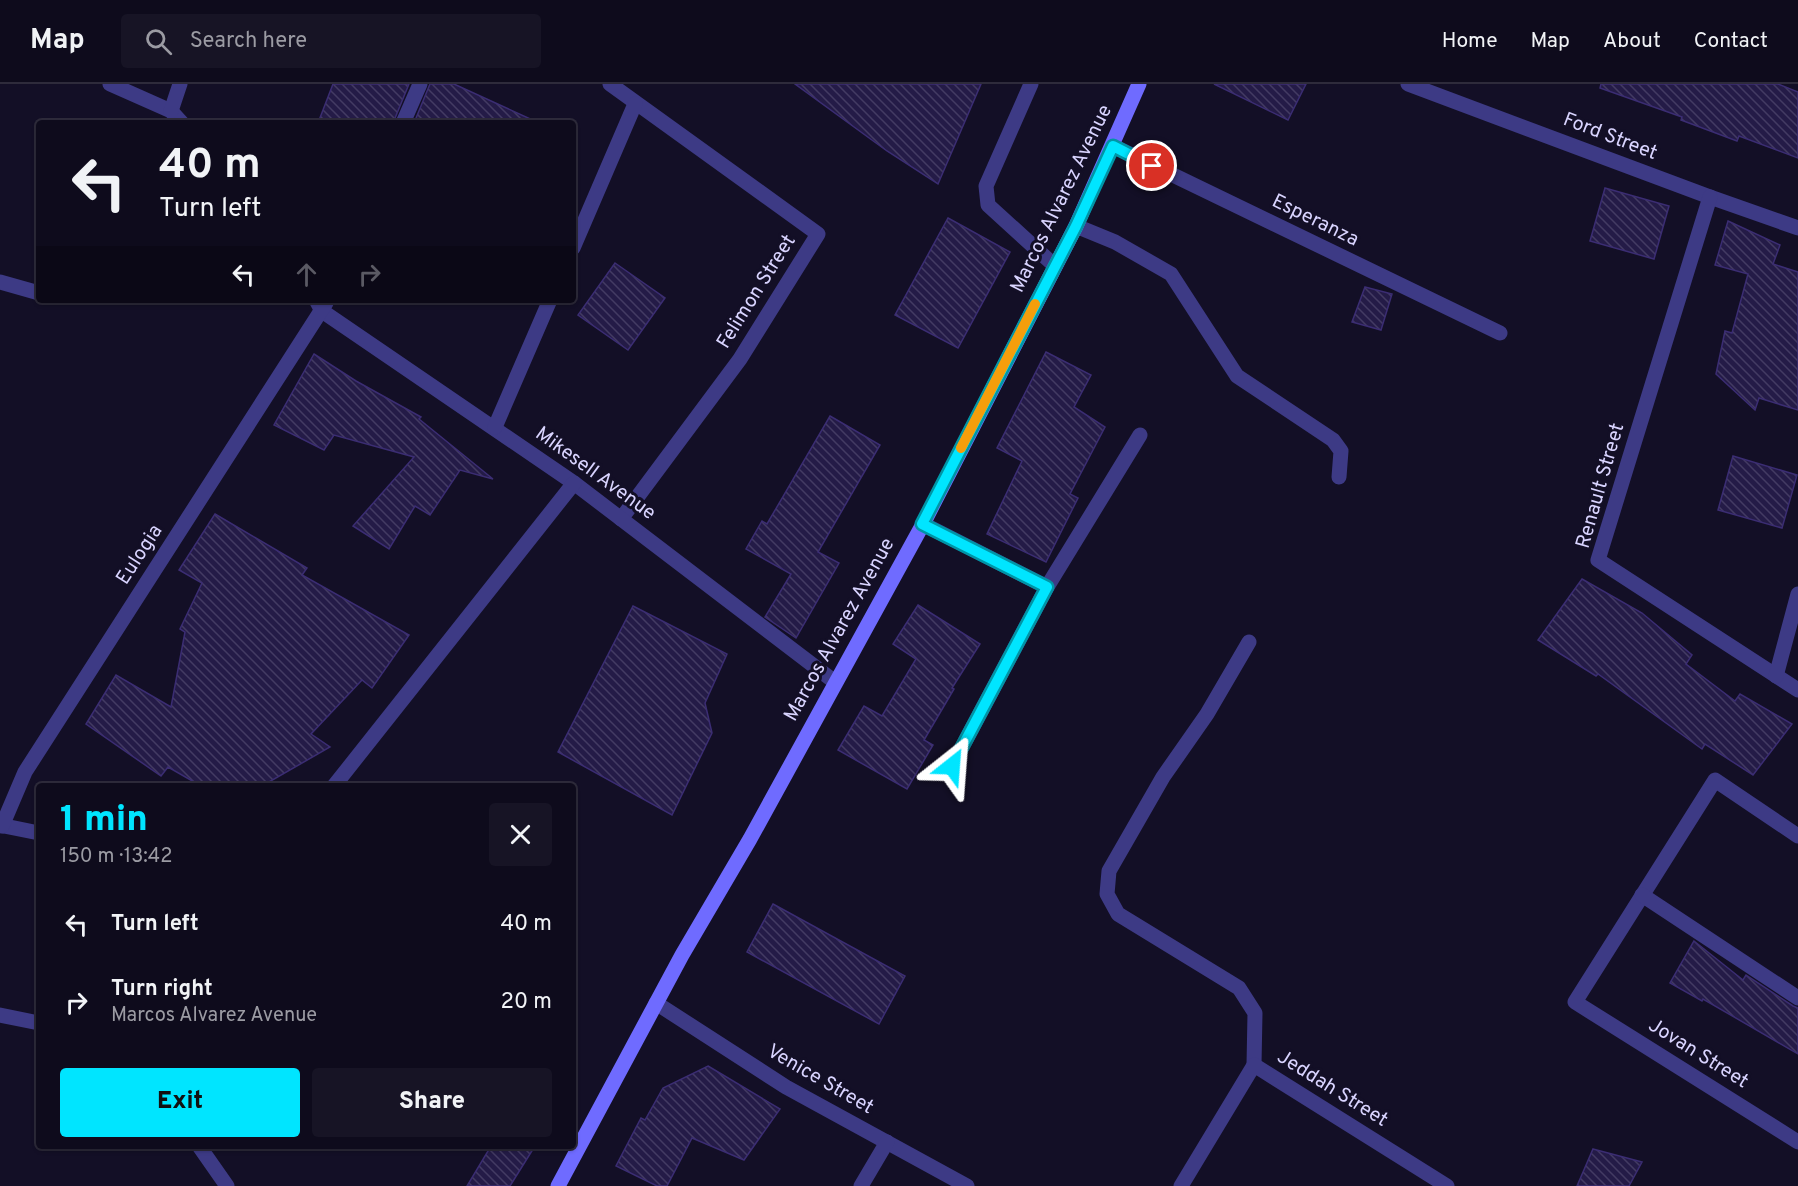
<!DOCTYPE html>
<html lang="en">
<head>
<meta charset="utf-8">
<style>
	:root { --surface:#0e0b1c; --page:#171425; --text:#f1f3f6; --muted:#9b9ba3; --line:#2e2b3b; --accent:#00e5ff }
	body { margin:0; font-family:Overpass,sans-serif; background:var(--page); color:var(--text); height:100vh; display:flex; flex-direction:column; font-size:22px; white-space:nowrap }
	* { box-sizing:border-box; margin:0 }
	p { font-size:20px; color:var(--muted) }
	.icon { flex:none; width:33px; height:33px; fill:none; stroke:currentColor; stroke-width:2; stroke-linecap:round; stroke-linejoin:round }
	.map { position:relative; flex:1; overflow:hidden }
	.side { position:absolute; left:36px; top:699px; width:540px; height:366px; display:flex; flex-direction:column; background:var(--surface); border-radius:6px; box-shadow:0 2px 4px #0004,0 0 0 2px var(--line) }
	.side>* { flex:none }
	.banner { position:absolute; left:36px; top:36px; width:540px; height:183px; border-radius:6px; box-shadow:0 2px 4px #0004,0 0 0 2px var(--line); background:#0e0b1c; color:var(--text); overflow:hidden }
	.pin { position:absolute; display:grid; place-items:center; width:51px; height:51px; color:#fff; margin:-26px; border:3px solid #fff; border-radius:50%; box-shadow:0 2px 6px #0007 }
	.me { position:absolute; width:66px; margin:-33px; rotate:28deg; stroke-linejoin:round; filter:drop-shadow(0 0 4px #0008) }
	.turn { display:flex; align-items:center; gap:21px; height:126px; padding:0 24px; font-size:27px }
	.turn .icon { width:78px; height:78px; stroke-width:2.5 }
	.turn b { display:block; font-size:42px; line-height:51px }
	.lanes { display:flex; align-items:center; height:57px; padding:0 24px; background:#0003; justify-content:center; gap:30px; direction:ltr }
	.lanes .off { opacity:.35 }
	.round { display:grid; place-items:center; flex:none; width:63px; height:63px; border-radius:6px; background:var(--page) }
	.head { display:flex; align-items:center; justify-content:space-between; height:102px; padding:0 24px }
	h1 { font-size:36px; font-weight:800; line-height:45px; color:var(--accent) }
	.cta { display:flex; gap:12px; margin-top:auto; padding:12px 24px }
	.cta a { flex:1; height:69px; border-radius:6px; background:var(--accent); color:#111; font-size:24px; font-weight:800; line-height:69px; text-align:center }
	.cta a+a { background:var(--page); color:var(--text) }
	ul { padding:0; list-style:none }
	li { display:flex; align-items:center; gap:18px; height:78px; padding:0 24px }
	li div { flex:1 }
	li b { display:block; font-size:22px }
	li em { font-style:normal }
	header { display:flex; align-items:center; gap:36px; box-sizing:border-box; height:84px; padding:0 30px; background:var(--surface); border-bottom:2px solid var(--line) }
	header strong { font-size:28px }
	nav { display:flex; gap:33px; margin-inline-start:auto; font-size:21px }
	.search { width:420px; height:54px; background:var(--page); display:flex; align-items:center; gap:15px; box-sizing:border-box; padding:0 21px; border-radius:6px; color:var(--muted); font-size:22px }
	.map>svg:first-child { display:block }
</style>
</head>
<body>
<header>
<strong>Map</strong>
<div class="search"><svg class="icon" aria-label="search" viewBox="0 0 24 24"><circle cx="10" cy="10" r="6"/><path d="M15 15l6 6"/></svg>Search here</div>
<nav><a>Home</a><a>Map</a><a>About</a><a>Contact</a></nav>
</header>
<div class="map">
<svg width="1798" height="1102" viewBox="0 0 1798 1102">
	<defs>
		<pattern id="building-back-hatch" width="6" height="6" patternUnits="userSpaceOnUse" patternTransform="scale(1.5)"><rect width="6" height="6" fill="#241b47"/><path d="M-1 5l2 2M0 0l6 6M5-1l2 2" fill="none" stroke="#433b63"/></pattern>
	</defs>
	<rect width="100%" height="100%" fill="#130f26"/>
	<g fill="url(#building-back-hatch)" stroke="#3b2d73" stroke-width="1.5">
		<path d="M 333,0 L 409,0 L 393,39 L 318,39 Z"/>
		<path d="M 430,0 L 454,0 L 539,39 L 414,39 Z"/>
		<path d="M 795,0 L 981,0 L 938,100 L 887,67 Z"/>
		<path d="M 1214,0 L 1306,0 L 1288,36 Z"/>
		<path d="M 1601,0 L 1778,0 L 1798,8 L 1798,74 L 1739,52 L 1737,57 L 1681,36 L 1682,33 L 1600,4 Z"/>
		<path d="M 1605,104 L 1669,122 L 1654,175 L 1590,157 Z"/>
		<path d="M 948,134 L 1010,168 L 958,264 L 895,231 Z"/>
		<path d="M 1728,137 L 1780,161 L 1773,180 L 1798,188 L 1798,326 L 1759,314 L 1755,326 L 1716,290 L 1725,247 L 1732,249 L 1748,190 L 1715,181 Z"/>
		<path d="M 615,179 L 665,214 L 628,266 L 578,231 Z"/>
		<path d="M 1365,203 L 1392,210 L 1381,246 L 1352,238 Z"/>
		<path d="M 1046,268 L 1091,291 L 1074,323 L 1105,343 L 1070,410 L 1078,414 L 1046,478 L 987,450 L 1022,377 L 997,364 Z"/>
		<path d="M 314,270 L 356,297 L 421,333 L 419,335 L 493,395 L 460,386 L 430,431 L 415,422 L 389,465 L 353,442 L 414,373 L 334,351 L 324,366 L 274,341 Z"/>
		<path d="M 830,332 L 880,361 L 818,468 L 839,479 L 796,554 L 765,533 L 791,490 L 746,465 L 762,437 L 767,440 Z"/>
		<path d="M 1733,372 L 1797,391 L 1782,444 L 1718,426 Z"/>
		<path d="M 215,430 L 307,484 L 302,491 L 409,551 L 372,604 L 362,596 L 311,650 L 330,663 L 262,702 L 201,702 L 168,683 L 161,692 L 86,640 L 116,591 L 171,623 L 185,548 L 180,545 L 202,499 L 179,486 Z"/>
		<path d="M 1582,495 L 1642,529 L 1692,571 L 1686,580 L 1735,617 L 1740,610 L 1792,640 L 1753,691 L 1705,660 L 1702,665 L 1598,590 L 1596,592 L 1538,556 Z"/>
		<path d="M 918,521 L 980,560 L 952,604 L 954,605 L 924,656 L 933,661 L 907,705 L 838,666 L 864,622 L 882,632 L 916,575 L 893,560 Z"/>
		<path d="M 633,522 L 727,570 L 705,619 L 712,649 L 672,731 L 558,668 Z"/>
		<path d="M 773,820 L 905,892 L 879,940 L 747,868 Z"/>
		<path d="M 1694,857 L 1743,896 L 1746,891 L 1793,922 L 1798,924 L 1798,970 L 1703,915 L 1702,917 L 1670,899 Z"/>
		<path d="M 708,982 L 780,1025 L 744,1076 L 692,1054 L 667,1102 L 657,1102 L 616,1082 L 641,1034 L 645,1036 L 663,1004 Z"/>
		<path d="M 491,1062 L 535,1062 L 510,1102 L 467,1102 Z"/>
		<path d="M 1593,1065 L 1642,1078 L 1629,1102 L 1577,1102 Z"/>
	</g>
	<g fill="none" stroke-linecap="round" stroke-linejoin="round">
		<g stroke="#3d3a85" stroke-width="15">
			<path d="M 1031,0 L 986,102 L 988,121 L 1055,182"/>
			<path d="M 1113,62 L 1500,249"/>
			<path d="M 1076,142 L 1115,158 L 1171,190 L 1237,292 L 1333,356 L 1341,367 L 1339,393"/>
		</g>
		<g stroke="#3d3a85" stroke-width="15">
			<path d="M 110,0 L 171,27 L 182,39"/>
			<path d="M 610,0 L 818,150 L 740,275 L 621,435"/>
			<path d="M 1408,0 L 1710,113 L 1798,144"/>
			<path d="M 171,27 L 180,0"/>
			<path d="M 403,39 L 420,0"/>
			<path d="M 1710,113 L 1598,476 L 1798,606"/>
			<path d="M 573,164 L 635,20"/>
			<path d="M 0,198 L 39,209"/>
			<path d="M 316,216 L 322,227 L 574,399 L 835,598"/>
			<path d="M 495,343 L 550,216"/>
			<path d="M 923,440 L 1047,503"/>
			<path d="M 1249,558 L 1207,630 L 1163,693 L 1109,787 L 1107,810 L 1118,830 L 1239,904 L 1255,929 L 1254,981"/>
			<path d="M 1776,592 L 1798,510"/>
			<path d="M 952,682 L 1047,503 L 1140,351"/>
			<path d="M 334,702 L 574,399"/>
			<path d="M 0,741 L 39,749"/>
			<path d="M 2,742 L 25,688 L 326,219"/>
			<path d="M 1798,752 L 1715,696 L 1575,918 L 1798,1058"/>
			<path d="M 1642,811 L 1798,914"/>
			<path d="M 656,919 L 786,1003 L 967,1102"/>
			<path d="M 0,931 L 39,939"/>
			<path d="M 199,1062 L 227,1102"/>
			<path d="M 861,1102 L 887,1058"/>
			<path d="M 1181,1102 L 1254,981 L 1447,1102"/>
		</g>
		<path stroke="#6f6bff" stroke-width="15" d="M 558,1102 L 682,871 L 750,755 L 923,440 L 1076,142 L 1139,0"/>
	</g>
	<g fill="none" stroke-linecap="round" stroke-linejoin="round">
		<g stroke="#0095a6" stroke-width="15">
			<path id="route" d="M 952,682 L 1047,503 L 922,440 L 1076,142 L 1113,62 L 1152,82"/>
		</g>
		<use href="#route" stroke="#00e5ff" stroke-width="10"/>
		<path stroke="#f59e0b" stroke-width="10" d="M 961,364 L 1035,220"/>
	</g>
	<g text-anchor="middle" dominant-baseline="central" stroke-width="6" stroke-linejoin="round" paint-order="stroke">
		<g font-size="20" fill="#d9d4ff" stroke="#130f26">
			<text transform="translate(1610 53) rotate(21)">Ford Street</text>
			<text transform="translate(1062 115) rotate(-64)">Marcos Alvarez Avenue</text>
			<text transform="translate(1315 137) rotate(26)">Esperanza</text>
			<text transform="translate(757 208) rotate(-58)">Felimon Street</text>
			<text transform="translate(595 390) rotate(36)">Mikesell Avenue</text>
			<text transform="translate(1601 402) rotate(-74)">Renault Street</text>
			<text transform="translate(140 471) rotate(-57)">Eulogia</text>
			<text transform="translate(840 546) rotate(-61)">Marcos Alvarez Avenue</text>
			<text transform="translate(1698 970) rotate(32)">Jovan Street</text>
			<text transform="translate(820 996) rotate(30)">Venice Street</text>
			<text transform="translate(1332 1005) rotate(32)">Jeddah Street</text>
		</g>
	</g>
</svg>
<div class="pin" style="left:1152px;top:82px;background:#d93025"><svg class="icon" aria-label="arrive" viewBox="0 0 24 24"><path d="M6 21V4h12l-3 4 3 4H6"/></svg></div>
<svg class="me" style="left:952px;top:682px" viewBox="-20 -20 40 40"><path d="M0-17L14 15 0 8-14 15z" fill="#00e5ff" stroke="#fff" stroke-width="4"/></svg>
<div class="banner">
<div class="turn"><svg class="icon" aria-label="left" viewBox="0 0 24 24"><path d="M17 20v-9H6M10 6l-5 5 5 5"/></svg><div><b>40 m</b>Turn left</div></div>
<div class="lanes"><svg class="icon" aria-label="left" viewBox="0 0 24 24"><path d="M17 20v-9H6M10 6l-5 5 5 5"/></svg><svg class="icon off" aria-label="ahead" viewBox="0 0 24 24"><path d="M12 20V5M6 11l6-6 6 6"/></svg><svg class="icon off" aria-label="right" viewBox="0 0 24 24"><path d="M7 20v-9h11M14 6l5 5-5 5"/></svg></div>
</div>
<section class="side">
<div class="head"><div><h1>1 min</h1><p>150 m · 13:42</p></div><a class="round"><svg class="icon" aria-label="close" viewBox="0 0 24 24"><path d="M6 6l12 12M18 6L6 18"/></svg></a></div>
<ul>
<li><svg class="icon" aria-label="left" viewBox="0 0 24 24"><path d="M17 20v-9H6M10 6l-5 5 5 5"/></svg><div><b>Turn left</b></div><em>40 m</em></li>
<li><svg class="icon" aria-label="right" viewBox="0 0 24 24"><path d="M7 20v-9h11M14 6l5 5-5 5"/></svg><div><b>Turn right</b><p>Marcos Alvarez Avenue</p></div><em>20 m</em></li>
</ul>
<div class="cta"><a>Exit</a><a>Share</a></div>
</section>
</div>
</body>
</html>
